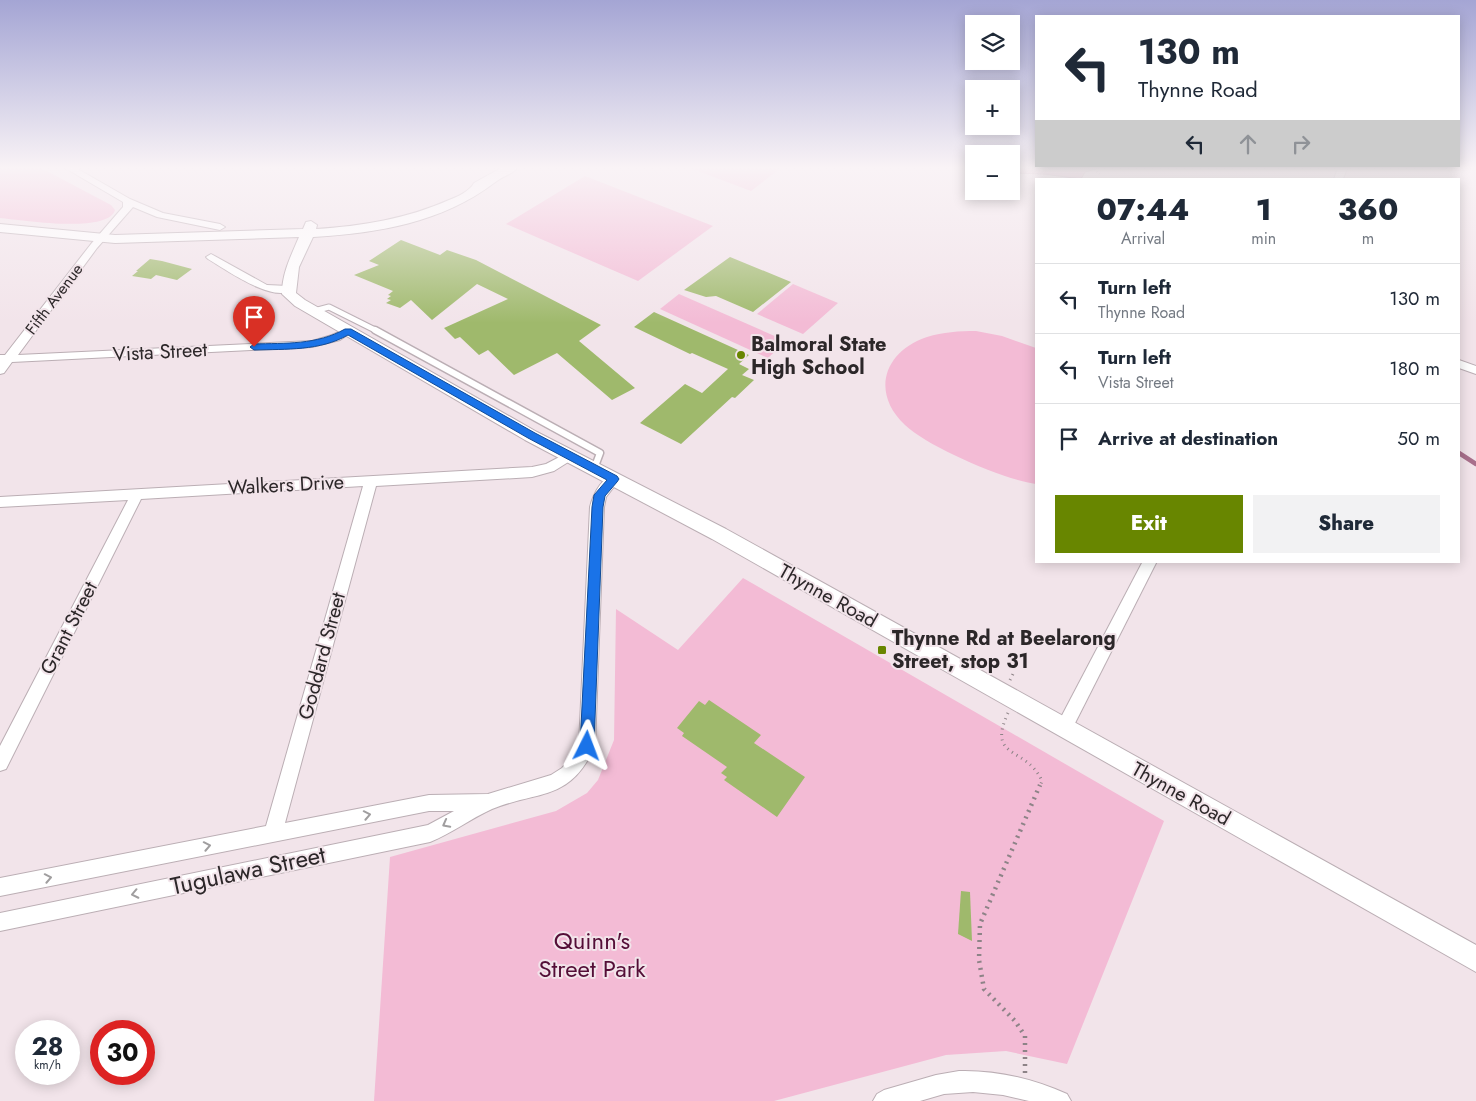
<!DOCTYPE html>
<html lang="en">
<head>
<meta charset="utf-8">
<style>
	:root { --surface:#fff; --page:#f2f2f3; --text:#1f2937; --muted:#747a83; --line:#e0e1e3; --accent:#688600 }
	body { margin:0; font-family:Jost,sans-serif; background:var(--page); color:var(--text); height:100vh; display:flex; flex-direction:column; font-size:19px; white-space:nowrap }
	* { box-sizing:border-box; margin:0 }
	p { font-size:16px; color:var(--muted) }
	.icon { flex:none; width:28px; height:28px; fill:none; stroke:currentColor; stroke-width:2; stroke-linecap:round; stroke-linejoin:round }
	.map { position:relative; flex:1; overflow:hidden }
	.drawer { position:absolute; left:1035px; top:178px; width:425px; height:385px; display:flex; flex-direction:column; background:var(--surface); border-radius:0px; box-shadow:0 2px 12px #0003 }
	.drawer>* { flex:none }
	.banner { position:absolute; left:1035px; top:15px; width:425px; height:152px; border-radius:0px; box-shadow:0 2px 12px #0003; background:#fff; color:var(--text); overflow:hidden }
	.fabs { position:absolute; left:965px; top:15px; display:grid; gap:10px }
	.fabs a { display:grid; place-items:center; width:55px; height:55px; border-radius:0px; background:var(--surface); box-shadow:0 2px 12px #0003; font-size:25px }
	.speed { position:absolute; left:15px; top:1020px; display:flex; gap:10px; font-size:25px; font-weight:700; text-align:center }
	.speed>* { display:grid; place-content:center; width:65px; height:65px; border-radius:50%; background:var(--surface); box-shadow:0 2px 12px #0003; line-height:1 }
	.speed small { font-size:12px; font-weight:400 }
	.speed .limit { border:8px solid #d22; background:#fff; color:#111 }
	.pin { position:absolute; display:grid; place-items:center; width:42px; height:42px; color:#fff; margin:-51px -21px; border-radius:50% 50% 50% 0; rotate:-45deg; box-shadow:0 0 5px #0007 }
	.pin .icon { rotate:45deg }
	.me { position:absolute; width:55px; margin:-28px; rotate:3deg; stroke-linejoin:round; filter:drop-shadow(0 0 4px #0008) }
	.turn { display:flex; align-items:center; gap:18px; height:105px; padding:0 20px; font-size:22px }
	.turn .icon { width:65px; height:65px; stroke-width:2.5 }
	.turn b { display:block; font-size:35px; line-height:42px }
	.lanes { display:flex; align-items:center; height:48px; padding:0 20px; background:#0003; justify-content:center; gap:25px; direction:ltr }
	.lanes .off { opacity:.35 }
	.eta { display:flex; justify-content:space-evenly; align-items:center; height:85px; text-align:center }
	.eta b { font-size:30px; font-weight:800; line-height:35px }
	.cta { display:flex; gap:10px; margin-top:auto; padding:10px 20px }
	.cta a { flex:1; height:58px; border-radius:0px; background:var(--accent); color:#fff; font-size:20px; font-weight:800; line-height:58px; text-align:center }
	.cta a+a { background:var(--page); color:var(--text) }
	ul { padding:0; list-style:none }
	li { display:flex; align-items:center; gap:15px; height:70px; padding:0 20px; border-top:1px solid var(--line) }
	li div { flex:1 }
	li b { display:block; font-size:19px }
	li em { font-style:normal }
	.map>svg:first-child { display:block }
</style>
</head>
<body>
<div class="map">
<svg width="1476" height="1101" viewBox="0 0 1476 1101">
	<rect width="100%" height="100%" fill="#f2e4ea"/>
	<g fill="#f3bbd5">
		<path d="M 0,168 L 41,168 L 111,205 L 115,210 C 108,234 21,220 0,218 Z"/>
		<path d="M 690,168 L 781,168 L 751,191 Z"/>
		<path d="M 585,176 L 713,226 L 638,281 L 506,224 Z"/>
		<path d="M 793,284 L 838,303 L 803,334 L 757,314 Z"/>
		<path d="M 679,294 L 786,341 L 768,358 L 660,309 Z"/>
		<path d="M 976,331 L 1002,336 L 1036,348 L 1036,484 C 1005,480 928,447 905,425 C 871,393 883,352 927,337 C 943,332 959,331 976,331 Z"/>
		<path d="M 743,578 L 1164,821 L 1067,1064 L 1006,1051 L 946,1055 L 774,1101 L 374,1101 L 390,857 L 556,811 L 587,793 L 598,780 L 614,740 L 616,609 L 678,650 Z"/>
	</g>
	<path fill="#df8fb6" stroke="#a9708c" d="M 1011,168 L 1099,168 L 1085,172 L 1081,179 L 1044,174 L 1011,173 Z"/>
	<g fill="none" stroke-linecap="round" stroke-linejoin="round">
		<path stroke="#a9708c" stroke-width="4.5" d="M 1459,453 L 1476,464"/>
	</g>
	<g fill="#9fb96c">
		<path d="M 401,240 L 440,255 L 447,250 L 476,260 L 601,325 L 579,341 L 635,388 L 612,400 L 557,353 L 514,375 L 488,350 L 479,355 L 460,337 L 455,339 L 444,328 L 508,299 L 477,284 L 432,320 L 411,300 L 400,308 L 386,303 L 391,300 L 387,299 L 391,296 L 388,295 L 393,291 L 354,275 L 379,265 L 369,261 Z"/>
		<path d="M 730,257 L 791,282 L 753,312 L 716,296 L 706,297 L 684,290 Z"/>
		<path d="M 150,259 L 162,261 L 192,269 L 177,280 L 156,275 L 151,279 L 132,276 L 138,271 L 136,271 Z"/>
		<path d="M 654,312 L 749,355 L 739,364 L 749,369 L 742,375 L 754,380 L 735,398 L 732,397 L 681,444 L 640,423 L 685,384 L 702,393 L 728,369 L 692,353 L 690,354 L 634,327 Z"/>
		<path d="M 709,700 L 761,735 L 754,743 L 805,777 L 777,817 L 724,780 L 727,777 L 721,773 L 727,767 L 682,736 L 684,733 L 677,728 L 699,701 L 705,705 Z"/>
		<path d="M 961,891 L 970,892 L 972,941 L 958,934 Z"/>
	</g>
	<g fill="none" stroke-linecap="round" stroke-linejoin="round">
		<g stroke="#bbaeb4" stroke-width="7">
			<path id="lane-far1" d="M 314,311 L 329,307 L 377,331"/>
		</g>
		<g stroke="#bbaeb4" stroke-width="9">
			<path id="lane" d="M 375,330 L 600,453 L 594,469"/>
		</g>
		<g stroke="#bbaeb4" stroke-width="2">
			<g id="street">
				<path d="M 65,168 L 76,168 L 130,199 L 163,213 L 220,224 L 225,227 L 220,230 L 157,217 L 133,207 L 97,248 L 18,355 L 312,341 L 332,335 L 348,328 L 353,331 L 340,340 L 312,347 L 12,362 L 4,373 L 0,374 L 0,355 L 5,355 L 91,244 L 123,207 L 123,202 Z"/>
				<path d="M 1338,168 L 1347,168 L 1343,179 L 1334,179 Z"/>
				<path d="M 211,254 L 267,285 L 288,286 L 293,289 C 275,305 225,269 208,259 L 206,257 Z"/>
				<path d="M 1459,360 L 1476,366 L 1476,374 L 1459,368 Z"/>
				<path d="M 569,452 L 573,453 L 575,456 L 573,459 L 554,471 L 532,477 L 376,486 L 285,823 L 429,795 L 488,794 L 551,775 L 562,768 L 572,757 L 579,745 L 590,507 C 593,495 604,471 619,476 L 620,479 L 606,497 L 604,507 L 595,746 C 570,802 539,790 492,809 C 470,819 452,833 430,842 L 0,931 L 0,913 L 428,825 L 454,811 L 429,811 L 0,896 L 0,878 L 266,826 L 363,486 L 141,499 L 6,769 L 0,771 L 0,746 L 128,500 L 0,507 L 0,497 L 532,467 L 546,464 Z"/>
				<path d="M 1143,561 L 1157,561 L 1070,733 L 1064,735 L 1058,733 L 1056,728 L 1058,723 Z"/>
				<path d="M 959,1071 C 997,1070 1033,1079 1067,1094 L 1071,1101 L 1029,1101 L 1003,1095 L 973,1092 L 944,1094 L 920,1101 L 873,1101 L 877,1094 L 884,1090 L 936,1075 Z"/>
			</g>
		</g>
		<g stroke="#bbaeb4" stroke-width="2">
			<path id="secondary" d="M 501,168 L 517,168 C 511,175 501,177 494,183 C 441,223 378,233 313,237 L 299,267 L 296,293 L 305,300 L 537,432 L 726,529 L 1476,945 L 1476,972 L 712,539 L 525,440 L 295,306 L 282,294 C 282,273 291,256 299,237 L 115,243 L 0,232 L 0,224 L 115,235 L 303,229 L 306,222 L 311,221 L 317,225 L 316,229 C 362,226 406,219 449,200 C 457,197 470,191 474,183 Z"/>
		</g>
		<path stroke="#8d8387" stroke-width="2.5" stroke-dasharray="0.5 2.5" stroke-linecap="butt" d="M 1092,168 L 1100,174"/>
		<g stroke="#8d8387" stroke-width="3" stroke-dasharray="1 4.5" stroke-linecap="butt">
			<path d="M 1010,680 L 1014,672"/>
			<path d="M 1008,713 C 986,760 1027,746 1042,781 L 1040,786"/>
		</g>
		<path stroke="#8d8387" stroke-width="4.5" stroke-dasharray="2 5" stroke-linecap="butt" d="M 1025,1073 L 1025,1036 L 1015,1021 L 984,989 L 979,960 L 980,924 L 1040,785"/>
		<use href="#lane-far1" stroke="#fff" stroke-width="5"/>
		<use href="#lane" stroke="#fff" stroke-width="6"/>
		<use href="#street" fill="#fff" fill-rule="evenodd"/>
		<use href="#secondary" fill="#fff" fill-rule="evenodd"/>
	</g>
	<defs><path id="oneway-chevron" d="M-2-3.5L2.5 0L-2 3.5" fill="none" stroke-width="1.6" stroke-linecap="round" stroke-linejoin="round" transform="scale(1.25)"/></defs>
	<g stroke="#a09e9f">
		<use href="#oneway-chevron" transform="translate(367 815) rotate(-11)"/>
		<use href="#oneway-chevron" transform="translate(446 824) rotate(152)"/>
		<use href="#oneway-chevron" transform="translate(207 846) rotate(-11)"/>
		<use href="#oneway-chevron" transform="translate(48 878) rotate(-11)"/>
		<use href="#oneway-chevron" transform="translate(135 894) rotate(168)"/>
	</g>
	<linearGradient id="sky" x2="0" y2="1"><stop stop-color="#a4a5d4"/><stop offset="0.52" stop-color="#f9f3f6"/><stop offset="1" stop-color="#f9f3f6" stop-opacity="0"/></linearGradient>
	<rect width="1476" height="323" fill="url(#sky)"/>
	<path fill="#1a73e8" stroke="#114b97" d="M 345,329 L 351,329 L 535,433 L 617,476 L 619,479 L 617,482 L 605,496 L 603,507 L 594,746 L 592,750 L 587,752 L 582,750 L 580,746 L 592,507 L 594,495 L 607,480 L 528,438 L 348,335 C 320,351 286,349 254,350 L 250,347 L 254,344 C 285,343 317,345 345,329 Z"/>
	<g fill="#688600" stroke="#f2e4ea" stroke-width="2">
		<circle cx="741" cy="355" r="5"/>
		<rect x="877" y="645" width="10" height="10" rx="2.5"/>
	</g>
	<g text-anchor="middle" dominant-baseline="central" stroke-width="4" stroke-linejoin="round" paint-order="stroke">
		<g font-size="16" fill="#2c2729" stroke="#f2e4ea">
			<text transform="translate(54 299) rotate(-53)">Fifth Avenue</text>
		</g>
		<g font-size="20" font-weight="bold" fill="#2c2729" stroke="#f2e4ea" text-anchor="start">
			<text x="751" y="344">Balmoral State<tspan x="751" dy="23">High School</tspan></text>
			<text x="892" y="638">Thynne Rd at Beelarong<tspan x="892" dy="23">Street, stop 31</tspan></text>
		</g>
		<g font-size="20" fill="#2c2729" stroke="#f2e4ea">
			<text transform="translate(160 352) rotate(-3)">Vista Street</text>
			<text transform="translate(286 485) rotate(-3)">Walkers Drive</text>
			<text transform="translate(828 596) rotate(29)">Thynne Road</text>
			<text transform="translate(69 628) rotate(-63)">Grant Street</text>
			<text transform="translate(322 656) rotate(-75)">Goddard Street</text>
			<text transform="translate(1181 794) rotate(29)">Thynne Road</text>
		</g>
		<g font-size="24" fill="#2c2729" stroke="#f2e4ea">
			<text transform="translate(248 870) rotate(-12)">Tugulawa Street</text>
		</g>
		<g font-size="24" fill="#540e37" stroke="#f2e4ea">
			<text x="592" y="940">Quinn's<tspan x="592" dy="28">Street Park</tspan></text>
		</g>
	</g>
</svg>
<div class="fabs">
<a><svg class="icon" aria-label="layers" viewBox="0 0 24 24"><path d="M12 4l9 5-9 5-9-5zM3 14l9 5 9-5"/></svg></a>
<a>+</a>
<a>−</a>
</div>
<div class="speed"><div>28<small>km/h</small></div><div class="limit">30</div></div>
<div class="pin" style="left:254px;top:347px;background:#d93025"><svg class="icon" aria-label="arrive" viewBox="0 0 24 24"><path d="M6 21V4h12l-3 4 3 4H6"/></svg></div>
<svg class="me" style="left:587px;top:746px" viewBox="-20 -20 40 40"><path d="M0-17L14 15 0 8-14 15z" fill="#1a73e8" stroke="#fff" stroke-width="4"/></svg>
<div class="banner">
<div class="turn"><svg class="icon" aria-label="left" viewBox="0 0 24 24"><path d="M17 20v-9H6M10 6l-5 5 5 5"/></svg><div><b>130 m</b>Thynne Road</div></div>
<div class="lanes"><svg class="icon" aria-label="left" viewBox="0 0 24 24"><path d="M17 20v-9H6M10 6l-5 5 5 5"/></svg><svg class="icon off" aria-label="ahead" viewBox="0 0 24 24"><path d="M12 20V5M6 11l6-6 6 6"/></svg><svg class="icon off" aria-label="right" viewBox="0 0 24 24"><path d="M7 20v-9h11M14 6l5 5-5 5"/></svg></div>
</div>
<section class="drawer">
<div class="eta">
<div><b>07:44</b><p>Arrival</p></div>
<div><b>1</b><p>min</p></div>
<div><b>360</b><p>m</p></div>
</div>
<ul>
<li><svg class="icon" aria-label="left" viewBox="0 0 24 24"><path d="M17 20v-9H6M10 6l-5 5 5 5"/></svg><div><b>Turn left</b><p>Thynne Road</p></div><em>130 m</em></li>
<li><svg class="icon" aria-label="left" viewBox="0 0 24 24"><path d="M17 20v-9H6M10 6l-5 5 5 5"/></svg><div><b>Turn left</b><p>Vista Street</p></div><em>180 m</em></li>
<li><svg class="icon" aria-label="arrive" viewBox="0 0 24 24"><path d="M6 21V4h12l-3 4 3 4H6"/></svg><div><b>Arrive at destination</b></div><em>50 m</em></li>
</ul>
<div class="cta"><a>Exit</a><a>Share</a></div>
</section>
</div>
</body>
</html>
